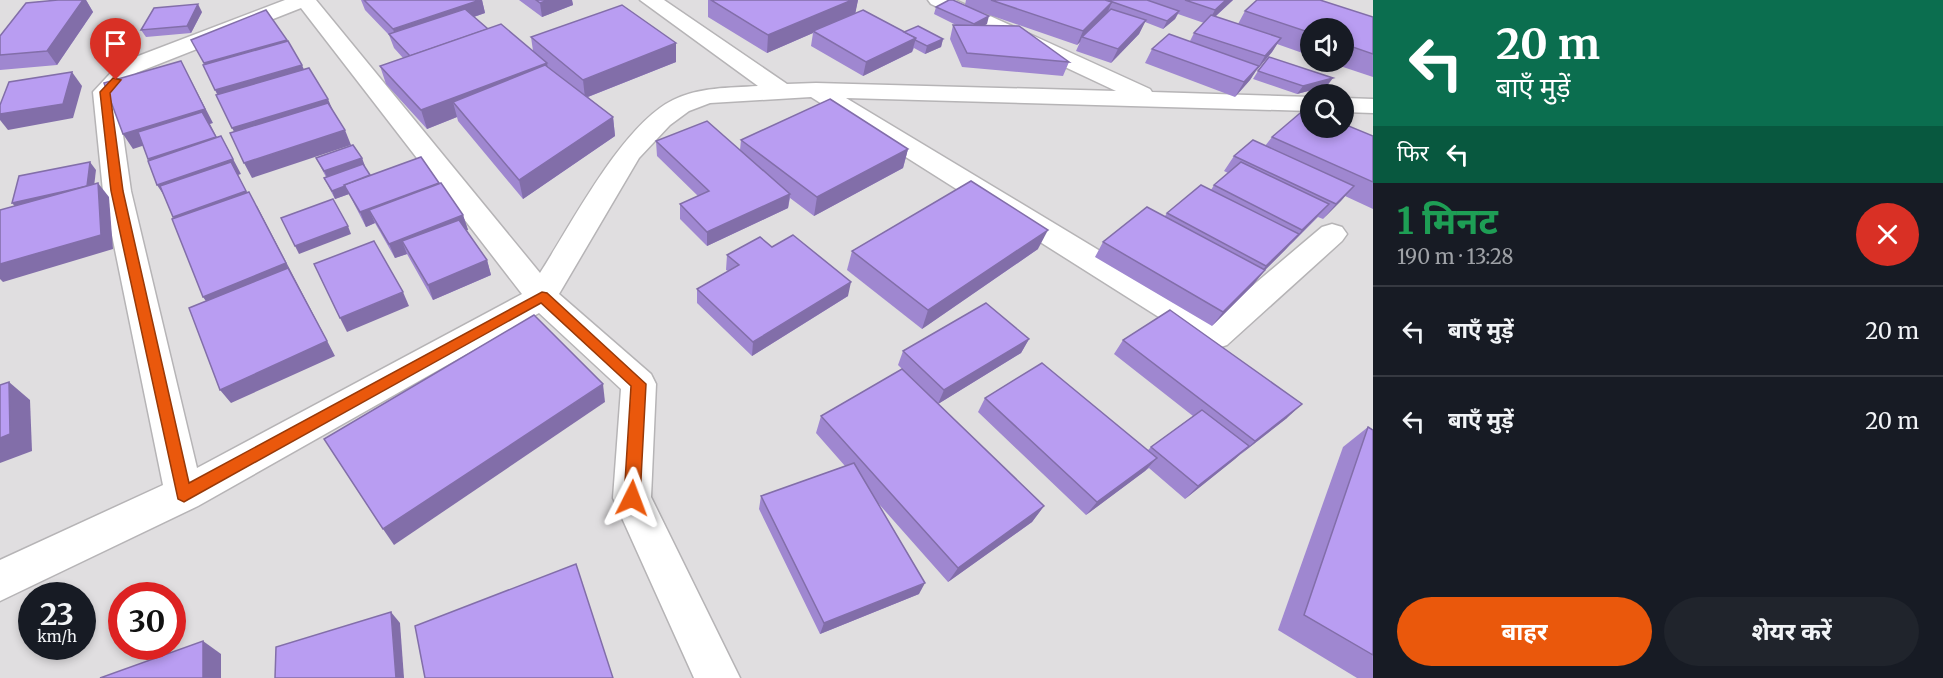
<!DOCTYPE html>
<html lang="hi">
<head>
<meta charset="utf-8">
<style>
	:root { --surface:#171b24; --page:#20242c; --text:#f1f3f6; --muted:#9ea1a6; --line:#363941; --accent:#ea580c }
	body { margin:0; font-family:Merriweather,"Noto Sans Devanagari",serif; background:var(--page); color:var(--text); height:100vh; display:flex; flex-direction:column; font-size:22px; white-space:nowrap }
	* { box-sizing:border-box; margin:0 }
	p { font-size:20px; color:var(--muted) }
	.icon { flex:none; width:33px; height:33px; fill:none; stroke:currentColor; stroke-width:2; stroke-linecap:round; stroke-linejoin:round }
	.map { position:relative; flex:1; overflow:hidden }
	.side { display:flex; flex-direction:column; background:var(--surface); width:570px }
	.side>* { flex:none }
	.banner { background:#0b6e4f; color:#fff; overflow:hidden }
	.tools { position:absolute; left:1300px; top:18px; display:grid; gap:12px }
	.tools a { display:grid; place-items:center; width:54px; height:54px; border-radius:50%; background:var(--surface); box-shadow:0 3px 9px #0003; font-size:30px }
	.speed { position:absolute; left:18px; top:582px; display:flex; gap:12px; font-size:30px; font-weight:700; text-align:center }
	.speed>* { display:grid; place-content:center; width:78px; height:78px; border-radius:50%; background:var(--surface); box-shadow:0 3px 9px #0003; line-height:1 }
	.speed small { font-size:15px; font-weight:400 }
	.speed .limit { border:9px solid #d22; background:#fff; color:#111 }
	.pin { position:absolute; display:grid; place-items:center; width:51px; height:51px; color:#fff; margin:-62px -26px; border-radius:50% 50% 50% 0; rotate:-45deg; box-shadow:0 0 6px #0007 }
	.pin .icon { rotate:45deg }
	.me { position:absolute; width:66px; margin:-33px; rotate:3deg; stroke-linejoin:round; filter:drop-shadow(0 0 4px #0008) }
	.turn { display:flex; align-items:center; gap:21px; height:126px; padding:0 24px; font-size:27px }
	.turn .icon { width:78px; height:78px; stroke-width:2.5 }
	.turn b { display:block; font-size:42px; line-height:51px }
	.then { display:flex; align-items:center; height:57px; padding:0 24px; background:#0003; gap:12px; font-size:22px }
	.round { display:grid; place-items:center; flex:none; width:63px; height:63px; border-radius:32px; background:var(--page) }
	.headline { display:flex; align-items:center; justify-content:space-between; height:102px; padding:0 24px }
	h1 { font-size:36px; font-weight:700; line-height:45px; color:#1e9e55 }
	.cta { display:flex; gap:12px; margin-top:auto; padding:12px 24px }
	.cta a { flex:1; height:69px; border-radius:36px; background:var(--accent); color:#fff; font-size:24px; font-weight:700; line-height:69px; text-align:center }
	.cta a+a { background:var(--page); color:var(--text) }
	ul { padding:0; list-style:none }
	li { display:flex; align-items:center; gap:18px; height:90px; padding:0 24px; border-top:2px solid var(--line) }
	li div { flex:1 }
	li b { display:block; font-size:22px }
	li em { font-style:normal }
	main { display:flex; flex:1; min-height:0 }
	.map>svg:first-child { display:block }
</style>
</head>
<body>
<main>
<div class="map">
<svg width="1373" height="678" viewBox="0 0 1373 678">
	<rect width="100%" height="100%" fill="#e0dee0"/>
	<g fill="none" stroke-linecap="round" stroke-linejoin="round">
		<g stroke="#b6b4b6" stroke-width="3">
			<g id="street">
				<path d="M 285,0 L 316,0 L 540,273 C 571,225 622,125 673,100 C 700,87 728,88 758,86 L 640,0 L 664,0 L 787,84 L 816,83 L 1116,91 L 931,4 L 928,0 L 955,0 L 1150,89 L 1152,92 L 1311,97 L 1311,111 L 846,98 L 1213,319 L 1322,227 L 1332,224 L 1342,227 L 1347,234 L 1342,241 L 1227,345 L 1215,349 L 1203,345 L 811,97 L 710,103 L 689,111 L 670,125 L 639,158 L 559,294 L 651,374 L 656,384 L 651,497 L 740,678 L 694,678 L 613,498 L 621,389 L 539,313 L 198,506 L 0,601 L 0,560 L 163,485 L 103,191 L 93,92 L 120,63 ZM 301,8 L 522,294 L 197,468 L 131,191 L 117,93 L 136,73 Z"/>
				<path d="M 1344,98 L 1373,99 L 1373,113 L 1344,112 Z"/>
			</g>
		</g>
		<use href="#street" fill="#fff" fill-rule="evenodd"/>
	</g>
	<g fill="#9f87d0">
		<path d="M 58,0 L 86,0 L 93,12 L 57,65 L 0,70 L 0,36 Z"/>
		<path d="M 361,0 L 482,0 L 485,13 L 474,17 L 488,29 L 533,51 L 531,37 L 676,62 L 588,97 L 613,117 L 615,136 L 523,199 L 458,121 L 457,117 L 427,129 L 386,84 L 380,66 L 403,58 L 394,48 L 389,35 L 365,10 Z"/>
		<path d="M 519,0 L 572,0 L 573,5 L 542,17 Z"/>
		<path d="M 708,0 L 858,0 L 855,13 L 904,32 L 943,39 L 941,47 L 925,54 L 914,48 L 912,52 L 863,76 L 811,46 L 813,33 L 767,53 L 708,17 Z"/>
		<path d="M 966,0 L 1233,0 L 1215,17 L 1238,24 L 1245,11 L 1373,17 L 1373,77 L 1328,62 L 1344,62 L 1344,28 L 1311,28 L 1311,56 L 1277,44 L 1272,52 L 1256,71 L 1250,80 L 1235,97 L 1145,63 L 1152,49 L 1190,41 L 1194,33 L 1204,23 L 1178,14 L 1175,19 L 1163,29 L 1145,22 L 1139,34 L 1111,63 L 1076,51 L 1080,42 L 1077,45 L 975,10 L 987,24 L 984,25 L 1069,62 L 1063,76 L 962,67 L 950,39 L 953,25 L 956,25 L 934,14 L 936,7 L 965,5 Z"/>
		<path d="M 202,12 L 191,33 L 146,37 L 141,30 Z"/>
		<path d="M 1258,71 L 1327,86 L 1297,94 L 1253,79 Z"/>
		<path d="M 1373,136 L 1373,209 L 1345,196 L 1323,219 L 1318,217 L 1265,270 L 1253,285 L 1212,326 L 1095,257 L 1103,242 L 1165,216 L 1167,213 L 1211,190 L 1214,185 L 1228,173 L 1224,171 L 1234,156 L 1265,146 L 1272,137 Z"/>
		<path d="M 741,140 L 908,149 L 903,168 L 814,216 L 790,198 L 788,208 L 707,246 L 680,219 L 680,204 L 698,196 L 657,156 L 656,141 L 740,150 Z"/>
		<path d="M 316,158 L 362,158 L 364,166 L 370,175 L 439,183 L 463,215 L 468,230 L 466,230 L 487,260 L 491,275 L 433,300 L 407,254 L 395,258 L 375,223 L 366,227 L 349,194 L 335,199 L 324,178 L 326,177 Z"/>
		<path d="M 772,247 L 848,296 L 752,356 L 697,303 L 697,289 L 728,271 L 726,270 L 727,255 Z"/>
		<path d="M 1038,249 L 922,329 L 847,270 L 852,251 Z"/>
		<path d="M 1029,339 L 1021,353 L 938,404 L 1044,506 L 1032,522 L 948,582 L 878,503 L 919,594 L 820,634 L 759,509 L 761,496 L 845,466 L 816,433 L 821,416 L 902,369 L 898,365 L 903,351 Z"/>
		<path d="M 1123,340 L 1287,418 L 1241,454 L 1185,499 L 1149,468 L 1145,471 L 1086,515 L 978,412 L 985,398 L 1148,450 L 1151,447 L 1193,416 L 1114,354 Z"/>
		<path d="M 1368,427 L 1373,430 L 1373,678 L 1357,678 L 1278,630 L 1343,447 Z"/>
	</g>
	<g fill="#826ea9">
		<path d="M 83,0 L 86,0 L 93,12 L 57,65 L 47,51 Z"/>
		<path d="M 480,0 L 482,0 L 485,13 L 397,43 L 393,29 Z"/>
		<path d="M 548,0 L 572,0 L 573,5 L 542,17 L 540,3 Z"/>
		<path d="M 852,0 L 858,0 L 855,15 L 813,31 L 813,33 L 767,53 L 768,35 Z"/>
		<path d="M 1226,0 L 1233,0 L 1207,24 L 1215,10 Z"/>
		<path d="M 1112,2 L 1106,16 L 1082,37 L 1080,42 L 1077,45 L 1083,31 Z"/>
		<path d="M 198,4 L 202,12 L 191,33 L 187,26 Z"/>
		<path d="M 1179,11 L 1175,19 L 1163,29 L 1167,21 Z"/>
		<path d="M 989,16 L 987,24 L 972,32 L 974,24 Z"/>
		<path d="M 1146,20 L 1139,34 L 1111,63 L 1118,49 Z"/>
		<path d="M 916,38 L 912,52 L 863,76 L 866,62 Z"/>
		<path d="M 1281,38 L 1272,52 L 1256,71 L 1265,56 Z"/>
		<path d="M 943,39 L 941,47 L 925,54 L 927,46 Z"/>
		<path d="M 287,40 L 293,54 L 211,77 L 204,63 Z"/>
		<path d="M 676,43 L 676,62 L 585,98 L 583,80 Z"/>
		<path d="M 181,61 L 213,123 L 210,124 L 224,151 L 158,174 L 148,159 L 209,124 L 133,149 L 123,134 Z"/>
		<path d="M 547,63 L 550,81 L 453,102 L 457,117 L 427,129 L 421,110 Z"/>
		<path d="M 302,65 L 308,79 L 222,104 L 215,90 Z"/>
		<path d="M 1259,66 L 1250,80 L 1235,97 L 1244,82 Z"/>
		<path d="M 72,72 L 82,86 L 73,118 L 8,130 L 0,120 L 0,114 Z"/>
		<path d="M 1333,78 L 1327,86 L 1297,94 L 1303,86 Z"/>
		<path d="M 328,99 L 334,113 L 240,143 L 232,128 Z"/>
		<path d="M 613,117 L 615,136 L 523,199 L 519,180 Z"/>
		<path d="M 345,130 L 351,145 L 252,178 L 244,163 Z"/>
		<path d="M 221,136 L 241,174 L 238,175 L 254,206 L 183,232 L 173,217 L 167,200 L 157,185 Z"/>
		<path d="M 908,149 L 903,168 L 814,216 L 817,197 Z"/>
		<path d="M 362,158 L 365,166 L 328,179 L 324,171 Z"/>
		<path d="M 90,162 L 96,170 L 93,195 L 19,211 L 12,203 Z"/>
		<path d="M 98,183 L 109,197 L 113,249 L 3,282 L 0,279 L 0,264 Z"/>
		<path d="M 439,183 L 444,198 L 369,210 L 375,223 L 366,227 L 360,212 Z"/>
		<path d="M 345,186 L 349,194 L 335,199 L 332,191 Z"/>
		<path d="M 1354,186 L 1341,201 L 1323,219 L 1336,204 Z"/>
		<path d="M 790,194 L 788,208 L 707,246 L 707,232 Z"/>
		<path d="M 1329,204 L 1316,218 L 1290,245 L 1302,230 Z"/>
		<path d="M 257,206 L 335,356 L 231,403 L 220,390 L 213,311 L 203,297 Z"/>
		<path d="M 463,215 L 468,230 L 409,253 L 402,241 L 407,254 L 395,258 L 389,244 Z"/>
		<path d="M 348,226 L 351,234 L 299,254 L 295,246 Z"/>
		<path d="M 1048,230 L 1038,249 L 922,329 L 928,310 Z"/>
		<path d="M 1299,234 L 1286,249 L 1265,270 L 1253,285 L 1212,326 L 1223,312 L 1254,280 L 1266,266 Z"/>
		<path d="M 487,260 L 491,275 L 433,300 L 428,285 Z"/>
		<path d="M 851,282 L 848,296 L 752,356 L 753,342 Z"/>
		<path d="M 403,292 L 409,306 L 347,332 L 340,318 Z"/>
		<path d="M 1029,339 L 1021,353 L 938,404 L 944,390 Z"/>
		<path d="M 9,382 L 30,400 L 32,451 L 0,463 L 0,438 Z"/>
		<path d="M 603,384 L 605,402 L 394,545 L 383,529 Z"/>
		<path d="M 1302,404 L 1287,418 L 1241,454 L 1255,441 Z"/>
		<path d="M 1249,446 L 1235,459 L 1185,499 L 1198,486 Z"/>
		<path d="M 1157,458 L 1145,471 L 1086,515 L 1097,502 Z"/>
		<path d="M 1044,506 L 1032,522 L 948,582 L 958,568 Z"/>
		<path d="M 925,583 L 919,594 L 820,634 L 824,623 Z"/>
		<path d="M 391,612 L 400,623 L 404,678 L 396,678 Z"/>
		<path d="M 203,641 L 221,654 L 221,678 L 203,678 Z"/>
	</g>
	<g fill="#b99df2" stroke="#826ea9" stroke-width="1.5">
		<path d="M 58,0 L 83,0 L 47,51 L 0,55 L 0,36 L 26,3 Z"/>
		<path d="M 364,0 L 480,0 L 393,29 Z"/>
		<path d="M 536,0 L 548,0 L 540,3 Z"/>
		<path d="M 711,0 L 852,0 L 768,35 Z"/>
		<path d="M 949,0 L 953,0 L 989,16 L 974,24 L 936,7 Z"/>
		<path d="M 991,0 L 1105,0 L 1112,2 L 1083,31 Z"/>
		<path d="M 1107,0 L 1147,0 L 1179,11 L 1167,21 Z"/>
		<path d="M 1185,0 L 1226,0 L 1215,10 Z"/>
		<path d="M 1257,0 L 1320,0 L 1373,17 L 1373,54 L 1344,44 L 1344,28 L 1311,28 L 1311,33 L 1245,11 Z"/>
		<path d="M 198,4 L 187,26 L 141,30 L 154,8 Z"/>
		<path d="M 622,5 L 676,43 L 583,80 L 531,37 Z"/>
		<path d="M 465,9 L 488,29 L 410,56 L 389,34 Z"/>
		<path d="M 1111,9 L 1146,20 L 1118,49 L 1082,37 Z"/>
		<path d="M 266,10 L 287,40 L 204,63 L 191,40 Z"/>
		<path d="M 863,10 L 916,38 L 866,62 L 813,31 Z"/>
		<path d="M 1211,15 L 1281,38 L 1265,56 L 1194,33 Z"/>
		<path d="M 501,24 L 547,63 L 421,110 L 380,66 Z"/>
		<path d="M 953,25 L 1019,26 L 1069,62 L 967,53 Z"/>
		<path d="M 918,26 L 943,39 L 927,46 L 915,40 L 916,38 L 904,32 Z"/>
		<path d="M 1169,34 L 1259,66 L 1244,82 L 1152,49 Z"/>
		<path d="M 288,41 L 302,65 L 215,90 L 203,65 Z"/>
		<path d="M 1269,57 L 1333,78 L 1303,86 L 1258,71 Z"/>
		<path d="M 181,61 L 205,109 L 123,134 L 104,83 Z"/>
		<path d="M 545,65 L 613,117 L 519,180 L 453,102 Z"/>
		<path d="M 309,68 L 328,99 L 232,128 L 216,95 Z"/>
		<path d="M 72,72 L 63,104 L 0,114 L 0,105 L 9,82 Z"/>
		<path d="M 830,99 L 908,149 L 817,197 L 741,140 Z"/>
		<path d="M 328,103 L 345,130 L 244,163 L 230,133 Z"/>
		<path d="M 1306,108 L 1311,110 L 1311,128 L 1344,128 L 1344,124 L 1373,136 L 1373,182 L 1272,137 Z"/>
		<path d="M 202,112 L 216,137 L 148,159 L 138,132 Z"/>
		<path d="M 707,121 L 790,194 L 707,232 L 680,204 L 709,191 L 656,141 Z"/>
		<path d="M 221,136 L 233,159 L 157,185 L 148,161 Z"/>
		<path d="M 1253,140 L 1354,186 L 1336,204 L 1234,156 Z"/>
		<path d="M 353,145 L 362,158 L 324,171 L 316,158 Z"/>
		<path d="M 421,157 L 439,183 L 360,212 L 344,185 Z"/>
		<path d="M 90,162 L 87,186 L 66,191 L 12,203 L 19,176 Z"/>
		<path d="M 231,162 L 246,191 L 173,217 L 160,186 Z"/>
		<path d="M 1241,162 L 1329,204 L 1302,230 L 1214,185 Z"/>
		<path d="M 363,164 L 370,175 L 344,185 L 345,186 L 332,191 L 324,178 Z"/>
		<path d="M 971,181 L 1048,230 L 928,310 L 852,251 Z"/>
		<path d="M 98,183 L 101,235 L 0,264 L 0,210 Z"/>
		<path d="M 441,183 L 463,215 L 389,244 L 369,210 Z"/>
		<path d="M 1201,185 L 1299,234 L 1266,266 L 1167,213 Z"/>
		<path d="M 249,192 L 286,263 L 203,297 L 172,219 Z"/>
		<path d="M 333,199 L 348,226 L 295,246 L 281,218 Z"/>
		<path d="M 1147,207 L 1265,270 L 1223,312 L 1103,242 Z"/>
		<path d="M 459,220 L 487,260 L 428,285 L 402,241 Z"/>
		<path d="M 793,235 L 851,282 L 753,342 L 697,289 L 739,265 L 727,255 L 760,237 L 772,247 Z"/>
		<path d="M 374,241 L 403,292 L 340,318 L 314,264 Z"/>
		<path d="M 288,268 L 327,341 L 220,390 L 189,308 Z"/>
		<path d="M 986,303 L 1029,339 L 944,390 L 903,351 Z"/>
		<path d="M 1170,310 L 1302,404 L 1255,441 L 1123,340 Z"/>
		<path d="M 534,315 L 603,384 L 383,529 L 324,439 Z"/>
		<path d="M 1042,363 L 1157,458 L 1097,502 L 985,398 Z"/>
		<path d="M 902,369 L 1044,506 L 958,568 L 821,416 Z"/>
		<path d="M 9,382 L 10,434 L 0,438 L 0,385 Z"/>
		<path d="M 1202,410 L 1249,446 L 1198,486 L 1151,447 Z"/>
		<path d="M 1368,427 L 1373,430 L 1373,655 L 1304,615 Z"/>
		<path d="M 854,463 L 925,583 L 824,623 L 761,496 Z"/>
		<path d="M 576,564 L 613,678 L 425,678 L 415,626 Z"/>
		<path d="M 391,612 L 396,678 L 275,678 L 276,647 Z"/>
		<path d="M 203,641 L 203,678 L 100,678 Z"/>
	</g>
	<path fill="#ea580c" stroke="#983908" stroke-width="1.5" d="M 113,78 L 121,80 L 110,93 L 123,191 L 189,483 L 542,292 L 547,293 L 646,384 L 640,498 L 638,503 L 632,505 L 626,503 L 624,498 L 631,386 L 541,303 L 189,499 L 184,502 L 178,499 L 111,191 L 100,92 Z"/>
</svg>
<div class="tools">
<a><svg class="icon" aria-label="sound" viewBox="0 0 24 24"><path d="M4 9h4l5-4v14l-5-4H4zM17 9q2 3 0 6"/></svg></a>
<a><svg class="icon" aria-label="search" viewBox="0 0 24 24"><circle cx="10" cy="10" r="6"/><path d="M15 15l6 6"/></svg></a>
</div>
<div class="speed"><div>23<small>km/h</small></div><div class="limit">30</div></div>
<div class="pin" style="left:116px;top:80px;background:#d93025"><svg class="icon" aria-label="arrive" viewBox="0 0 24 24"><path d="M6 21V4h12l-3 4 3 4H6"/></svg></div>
<svg class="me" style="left:632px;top:498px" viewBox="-20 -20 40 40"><path d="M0-17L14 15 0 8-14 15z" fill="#ea580c" stroke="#fff" stroke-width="4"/></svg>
</div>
<section class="side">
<div class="banner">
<div class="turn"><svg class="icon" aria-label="left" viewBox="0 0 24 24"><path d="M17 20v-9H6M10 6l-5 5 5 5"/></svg><div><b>20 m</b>बाएँ मुड़ें</div></div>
<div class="then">फिर<svg class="icon" aria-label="left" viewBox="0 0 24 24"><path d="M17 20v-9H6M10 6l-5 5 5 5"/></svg></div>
</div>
<div class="headline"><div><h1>1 मिनट</h1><p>190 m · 13:28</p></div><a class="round" style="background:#d93025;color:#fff"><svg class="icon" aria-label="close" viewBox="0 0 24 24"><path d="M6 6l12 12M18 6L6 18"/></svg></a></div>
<ul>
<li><svg class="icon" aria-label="left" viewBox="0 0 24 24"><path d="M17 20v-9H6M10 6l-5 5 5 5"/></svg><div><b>बाएँ मुड़ें</b></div><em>20 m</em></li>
<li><svg class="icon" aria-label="left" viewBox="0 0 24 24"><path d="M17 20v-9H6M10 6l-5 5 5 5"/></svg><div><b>बाएँ मुड़ें</b></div><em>20 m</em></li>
</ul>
<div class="cta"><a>बाहर</a><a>शेयर करें</a></div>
</section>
</main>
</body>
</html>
